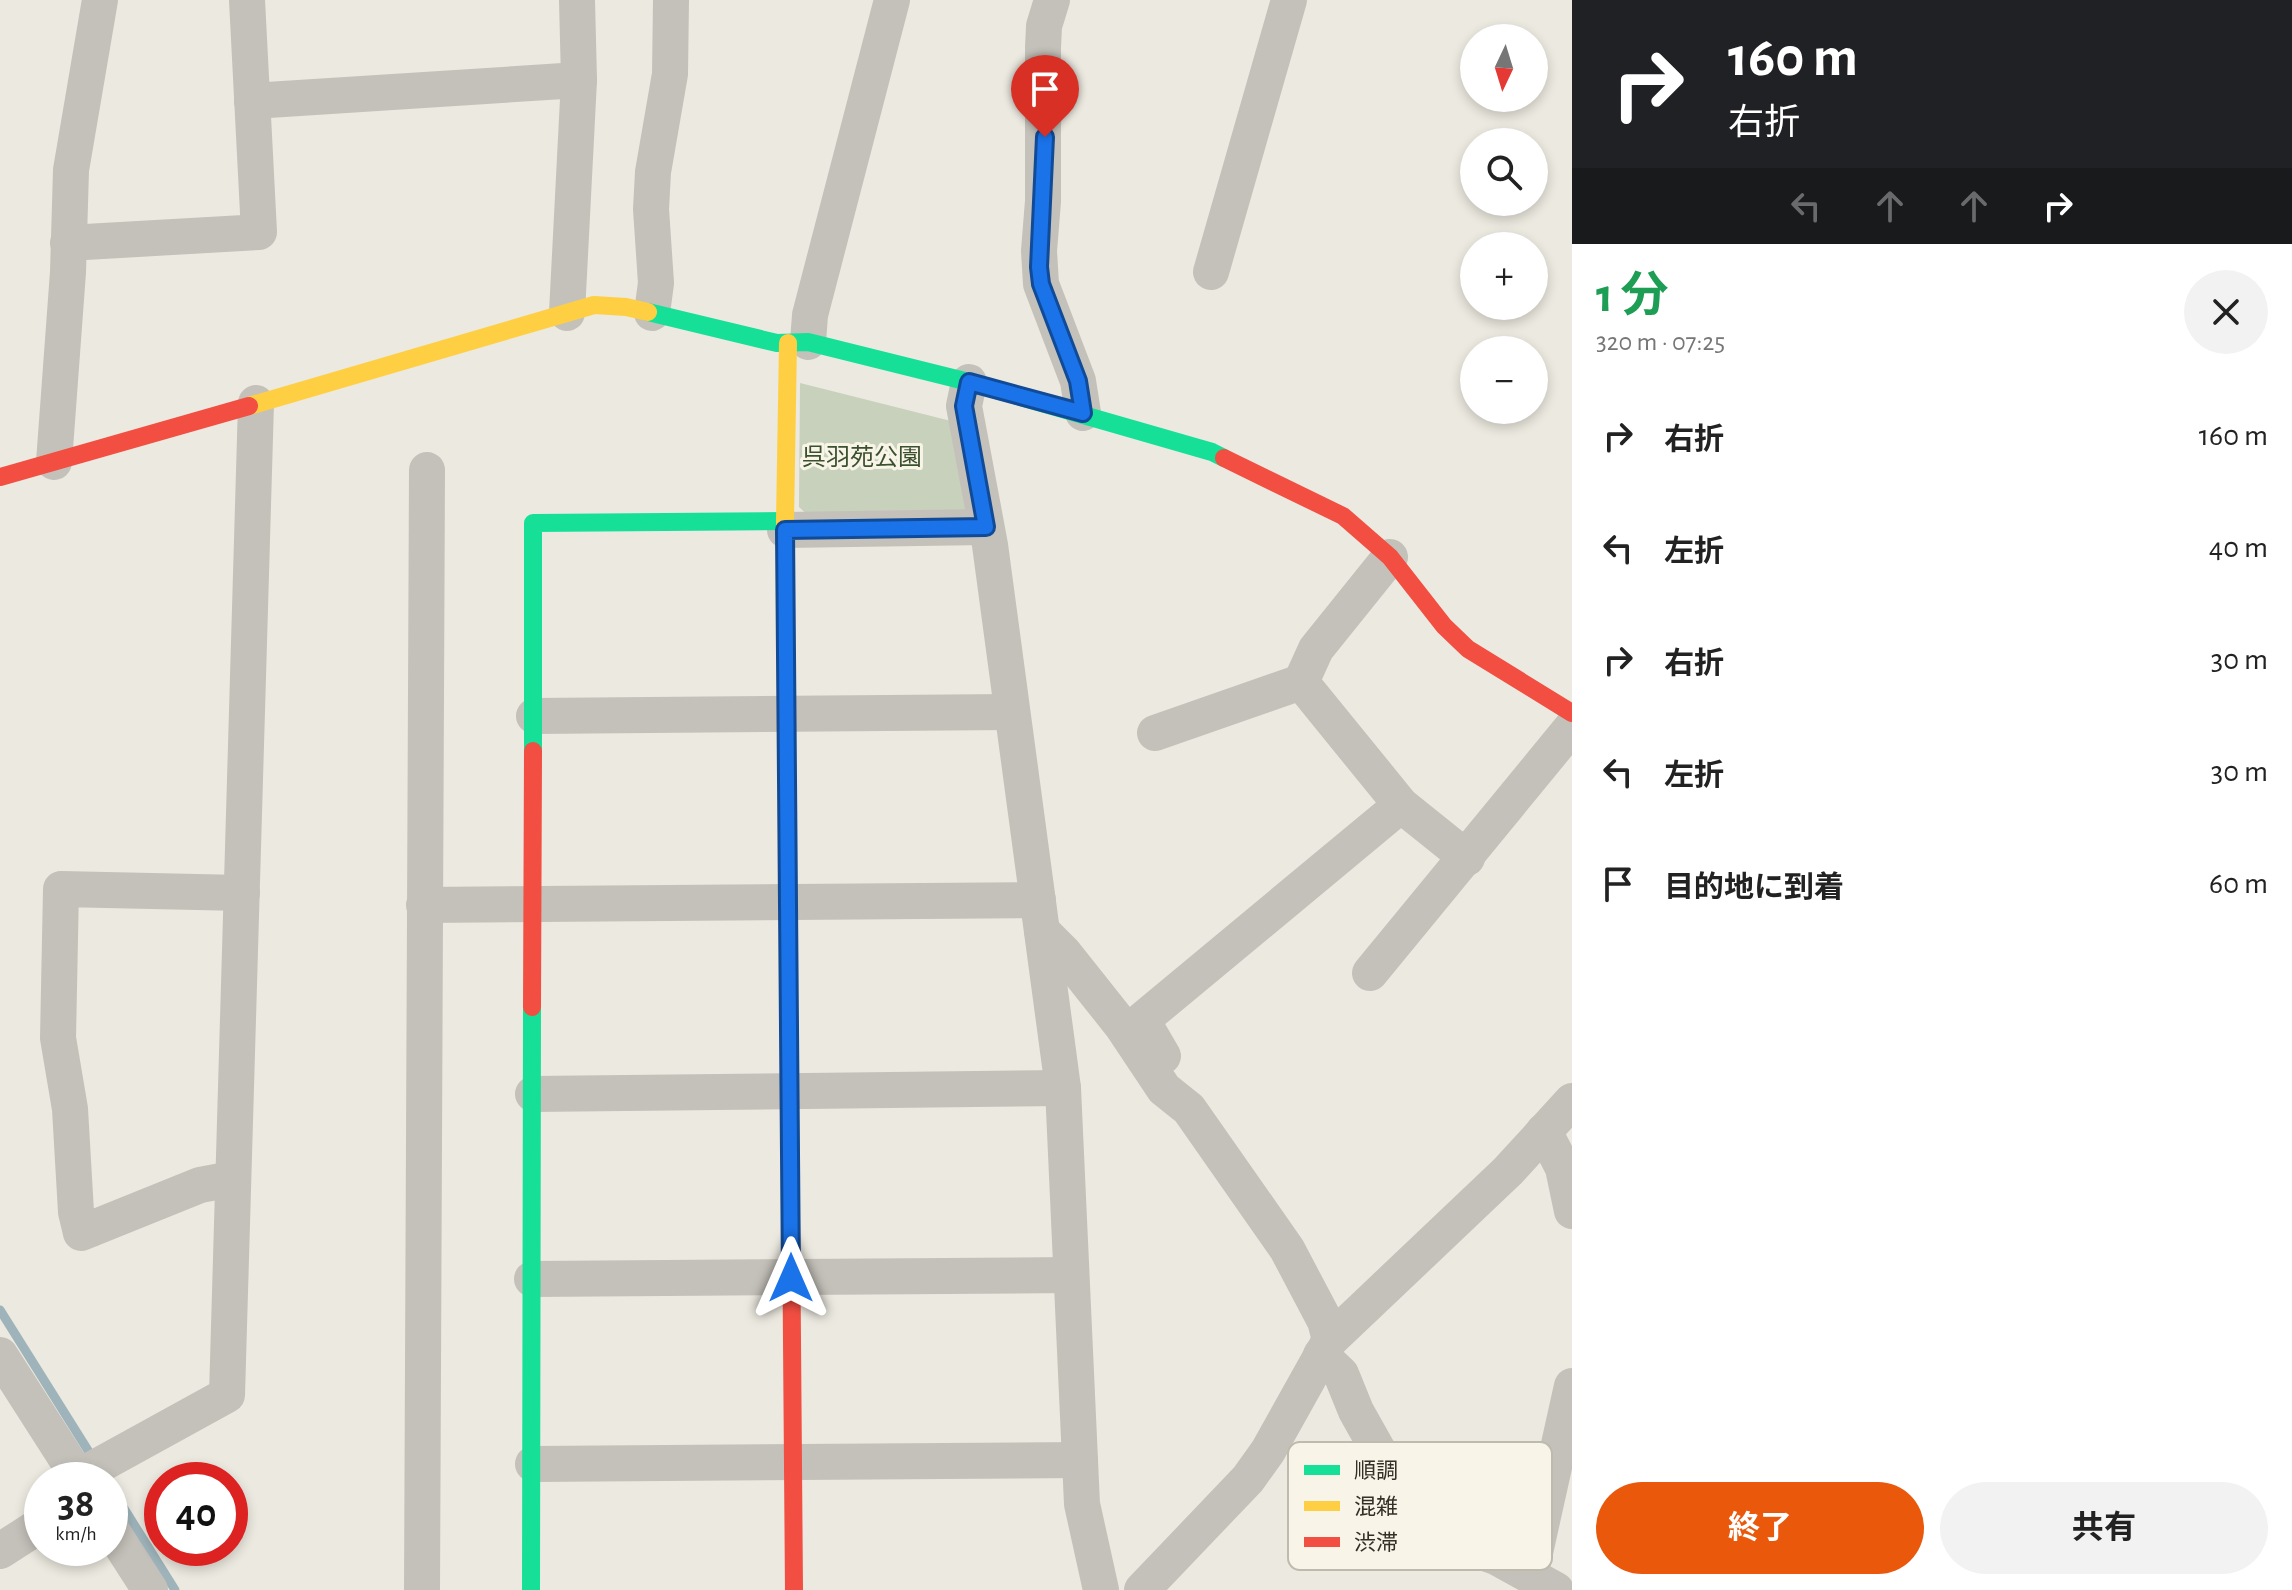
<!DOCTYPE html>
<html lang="ja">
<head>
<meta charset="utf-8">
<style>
	:root { --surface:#fff; --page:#f2f2f2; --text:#222; --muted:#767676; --accent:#ea580c }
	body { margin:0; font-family:"Alegreya Sans","Noto Sans JP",sans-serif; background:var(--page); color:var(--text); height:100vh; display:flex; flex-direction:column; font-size:30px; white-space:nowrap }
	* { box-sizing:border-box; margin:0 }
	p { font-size:26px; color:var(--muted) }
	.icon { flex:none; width:44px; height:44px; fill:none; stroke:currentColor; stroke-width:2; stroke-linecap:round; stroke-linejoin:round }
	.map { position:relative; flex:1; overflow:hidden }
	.panel { display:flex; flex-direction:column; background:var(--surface); width:720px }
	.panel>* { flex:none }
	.hud { background:#202124; color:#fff; overflow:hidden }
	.needle { width:52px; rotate:184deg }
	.buttons { position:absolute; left:1460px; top:24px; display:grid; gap:16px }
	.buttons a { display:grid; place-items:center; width:88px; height:88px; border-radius:50%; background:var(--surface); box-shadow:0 4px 12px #0003; font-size:40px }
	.speed { position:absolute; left:24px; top:1462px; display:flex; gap:16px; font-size:40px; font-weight:700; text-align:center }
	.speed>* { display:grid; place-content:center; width:104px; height:104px; border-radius:50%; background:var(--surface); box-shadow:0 4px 12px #0003; line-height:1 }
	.speed small { font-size:20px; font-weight:400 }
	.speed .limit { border:12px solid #d22; background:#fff; color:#111 }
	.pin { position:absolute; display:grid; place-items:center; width:68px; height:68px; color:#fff; margin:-82px -34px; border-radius:50% 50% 50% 0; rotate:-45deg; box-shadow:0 0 8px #0007 }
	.pin .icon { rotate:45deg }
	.me { position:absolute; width:88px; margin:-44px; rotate:0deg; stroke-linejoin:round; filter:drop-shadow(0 0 6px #0008) }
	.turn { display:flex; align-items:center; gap:28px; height:168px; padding:0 24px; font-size:36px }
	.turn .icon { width:104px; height:104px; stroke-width:2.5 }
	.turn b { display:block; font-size:56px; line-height:68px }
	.lanes { display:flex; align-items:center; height:76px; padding:0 24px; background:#0003; justify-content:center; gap:40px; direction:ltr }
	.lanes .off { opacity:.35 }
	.round { display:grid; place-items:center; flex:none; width:84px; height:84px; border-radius:42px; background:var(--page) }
	.head { display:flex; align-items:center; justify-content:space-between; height:136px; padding:0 24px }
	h1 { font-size:48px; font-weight:700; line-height:60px; color:#1e9e55 }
	.action { display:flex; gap:16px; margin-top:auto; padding:16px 24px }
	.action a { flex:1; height:92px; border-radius:48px; background:var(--accent); color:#fff; font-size:32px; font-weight:700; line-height:92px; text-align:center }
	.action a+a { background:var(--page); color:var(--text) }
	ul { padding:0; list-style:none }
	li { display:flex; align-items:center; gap:24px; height:112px; padding:0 24px }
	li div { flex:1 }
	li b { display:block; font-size:30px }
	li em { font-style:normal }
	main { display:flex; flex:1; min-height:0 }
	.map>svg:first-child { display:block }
</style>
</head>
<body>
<main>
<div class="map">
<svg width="1572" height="1590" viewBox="0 0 1572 1590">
	<rect width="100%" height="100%" fill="#ece9e0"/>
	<path fill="#c8d1bb" d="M 800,383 L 959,423 L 975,511 L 811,518 L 799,507 Z"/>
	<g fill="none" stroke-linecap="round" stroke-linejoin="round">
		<g stroke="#9eb4ba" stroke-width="9">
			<path d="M 0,1310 L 94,1460"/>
			<path d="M 110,1486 L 175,1590"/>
		</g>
		<g stroke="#c4c1ba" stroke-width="36">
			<path d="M 1052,0 L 1044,26 L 1043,48 L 1043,201 L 1039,251 L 1041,284 L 1078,381 L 1083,413"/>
			<path d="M 252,101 L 579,80"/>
			<path d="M 68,243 L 259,232 L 247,0"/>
			<path d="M 1211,272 L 1289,0"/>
			<path d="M 567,313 L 579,80 L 577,0"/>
			<path d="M 652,313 L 656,283 L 651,209 L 653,172 L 670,74 L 671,0"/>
			<path d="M 808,342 L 810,315 L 892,0"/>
			<path d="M 969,382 L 964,406 L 990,545 L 1063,1088 L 1082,1504 L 1101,1590"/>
			<path d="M 54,462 L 68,272 L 71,170 L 100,0"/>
			<path d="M 785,530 L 986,527"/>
			<path d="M 1390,557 L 1316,649 L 1301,682 L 1401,805 L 1467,858"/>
			<path d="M 534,716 L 1011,712"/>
			<path d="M 1155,733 L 1301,682"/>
			<path d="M 424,905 L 1038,900"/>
			<path d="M 1042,931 L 1064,953 L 1122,1026 L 1164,1089 L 1189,1109 L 1287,1249 L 1325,1321 L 1330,1340"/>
			<path d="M 1370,973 L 1572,727"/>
			<path d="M 1163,1056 L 1142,1020 L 1401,805"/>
			<path d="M 533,1094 L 1063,1088"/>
			<path d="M 1544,1131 L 1563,1168 L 1572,1211"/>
			<path d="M 232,1179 L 200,1185 L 81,1233 L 76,1212 L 70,1109 L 58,1038 L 61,889 L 242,893"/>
			<path d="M 532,1279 L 1071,1275"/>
			<path d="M 0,1355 L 80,1480"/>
			<path d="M 1321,1355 L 1341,1374 L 1356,1411 L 1420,1525 L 1452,1542 L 1496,1557 L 1556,1590"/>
			<path d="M 533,1464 L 1080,1460"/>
			<path d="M 78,1477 L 227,1395 L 256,403"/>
			<path d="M 110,1528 L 150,1590"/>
			<path d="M 0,1551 L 42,1524"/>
			<path d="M 1530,1575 L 1572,1386"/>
			<path d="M 422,1590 L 427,470"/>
			<path d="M 1142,1590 L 1248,1479 L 1268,1451 L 1330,1340 L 1508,1171 L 1572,1101"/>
		</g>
		<g stroke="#16e098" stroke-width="18">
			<path d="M 648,312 L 777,343 L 808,342 L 969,382 L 1212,452 L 1224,458"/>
			<path d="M 786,683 L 791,1216"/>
			<path d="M 533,751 L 533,523 L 785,521"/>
			<path d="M 531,1590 L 532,1007"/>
		</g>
		<g stroke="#ffcf43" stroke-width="18">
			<path d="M 249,406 L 594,305 L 626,307 L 648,312"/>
			<path d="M 786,683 L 785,521 L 788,343"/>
		</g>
		<g stroke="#f24e42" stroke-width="18">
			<path d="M 1224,458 L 1343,516 L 1390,557 L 1444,626 L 1468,649 L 1572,713"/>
			<path d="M 0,477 L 249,406"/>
			<path d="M 532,1007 L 533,751"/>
			<path d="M 791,1216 L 794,1590"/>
		</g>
	</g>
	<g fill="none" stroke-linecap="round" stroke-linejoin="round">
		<g stroke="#114b97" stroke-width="20">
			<path id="route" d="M 791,1278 L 785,530 L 986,527 L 964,406 L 969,382 L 1083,413 L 1078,381 L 1041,284 L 1039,267 L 1045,137"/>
		</g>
		<use href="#route" stroke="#1a73e8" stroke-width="14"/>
	</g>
	<g text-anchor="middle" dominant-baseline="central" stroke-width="6" stroke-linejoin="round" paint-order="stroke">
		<g font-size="24" fill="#3b512e" stroke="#f8f5e8">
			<text x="862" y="458">呉羽苑公園</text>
		</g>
	</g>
	<rect x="1288" y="1442" width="264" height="128" rx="12" fill="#f8f5e8" stroke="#bebaae" stroke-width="2"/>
	<rect x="1304" y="1465" width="36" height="10" fill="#16e098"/>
	<rect x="1304" y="1501" width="36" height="10" fill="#ffcf43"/>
	<rect x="1304" y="1537" width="36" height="10" fill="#f24e42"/>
	<g font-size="22" fill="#352f28">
		<text x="1354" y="1478">順調</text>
		<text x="1354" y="1514">混雑</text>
		<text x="1354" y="1550">渋滞</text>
	</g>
</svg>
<div class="buttons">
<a><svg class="needle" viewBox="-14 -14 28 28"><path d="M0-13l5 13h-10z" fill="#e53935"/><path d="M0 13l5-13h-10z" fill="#767676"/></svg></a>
<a><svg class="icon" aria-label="search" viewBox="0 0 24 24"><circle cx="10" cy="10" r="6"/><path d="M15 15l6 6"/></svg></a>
<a>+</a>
<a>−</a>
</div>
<div class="speed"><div>38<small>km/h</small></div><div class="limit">40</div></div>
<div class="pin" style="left:1045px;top:137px;background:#d93025"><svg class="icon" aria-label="arrive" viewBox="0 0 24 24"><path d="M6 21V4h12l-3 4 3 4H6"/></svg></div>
<svg class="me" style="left:791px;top:1278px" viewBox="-20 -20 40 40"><path d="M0-17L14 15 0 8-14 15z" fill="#1a73e8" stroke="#fff" stroke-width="4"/></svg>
</div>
<section class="panel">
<div class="hud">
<div class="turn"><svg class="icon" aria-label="right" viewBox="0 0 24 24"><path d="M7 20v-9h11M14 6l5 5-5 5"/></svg><div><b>160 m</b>右折</div></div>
<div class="lanes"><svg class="icon off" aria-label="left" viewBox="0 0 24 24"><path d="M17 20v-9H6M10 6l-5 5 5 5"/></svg><svg class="icon off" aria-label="ahead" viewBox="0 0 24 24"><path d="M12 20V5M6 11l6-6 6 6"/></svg><svg class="icon off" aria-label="ahead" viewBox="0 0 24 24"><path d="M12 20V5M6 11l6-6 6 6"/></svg><svg class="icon" aria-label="right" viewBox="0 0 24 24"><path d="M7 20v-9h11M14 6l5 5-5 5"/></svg></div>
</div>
<div class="head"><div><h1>1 分</h1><p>320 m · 07:25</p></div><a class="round"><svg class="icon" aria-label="close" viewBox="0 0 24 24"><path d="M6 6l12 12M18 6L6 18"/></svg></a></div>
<ul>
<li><svg class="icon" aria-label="right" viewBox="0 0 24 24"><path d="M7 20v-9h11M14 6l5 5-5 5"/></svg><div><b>右折</b></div><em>160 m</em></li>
<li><svg class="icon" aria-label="left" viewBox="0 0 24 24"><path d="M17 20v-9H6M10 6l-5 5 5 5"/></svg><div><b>左折</b></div><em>40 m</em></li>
<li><svg class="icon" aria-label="right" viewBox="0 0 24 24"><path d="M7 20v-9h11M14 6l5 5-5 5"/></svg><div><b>右折</b></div><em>30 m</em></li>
<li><svg class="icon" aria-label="left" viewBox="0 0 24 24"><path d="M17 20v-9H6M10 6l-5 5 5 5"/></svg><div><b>左折</b></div><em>30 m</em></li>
<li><svg class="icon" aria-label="arrive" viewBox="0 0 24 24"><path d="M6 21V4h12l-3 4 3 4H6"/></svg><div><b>目的地に到着</b></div><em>60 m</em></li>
</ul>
<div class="action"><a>終了</a><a>共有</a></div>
</section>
</main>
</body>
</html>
